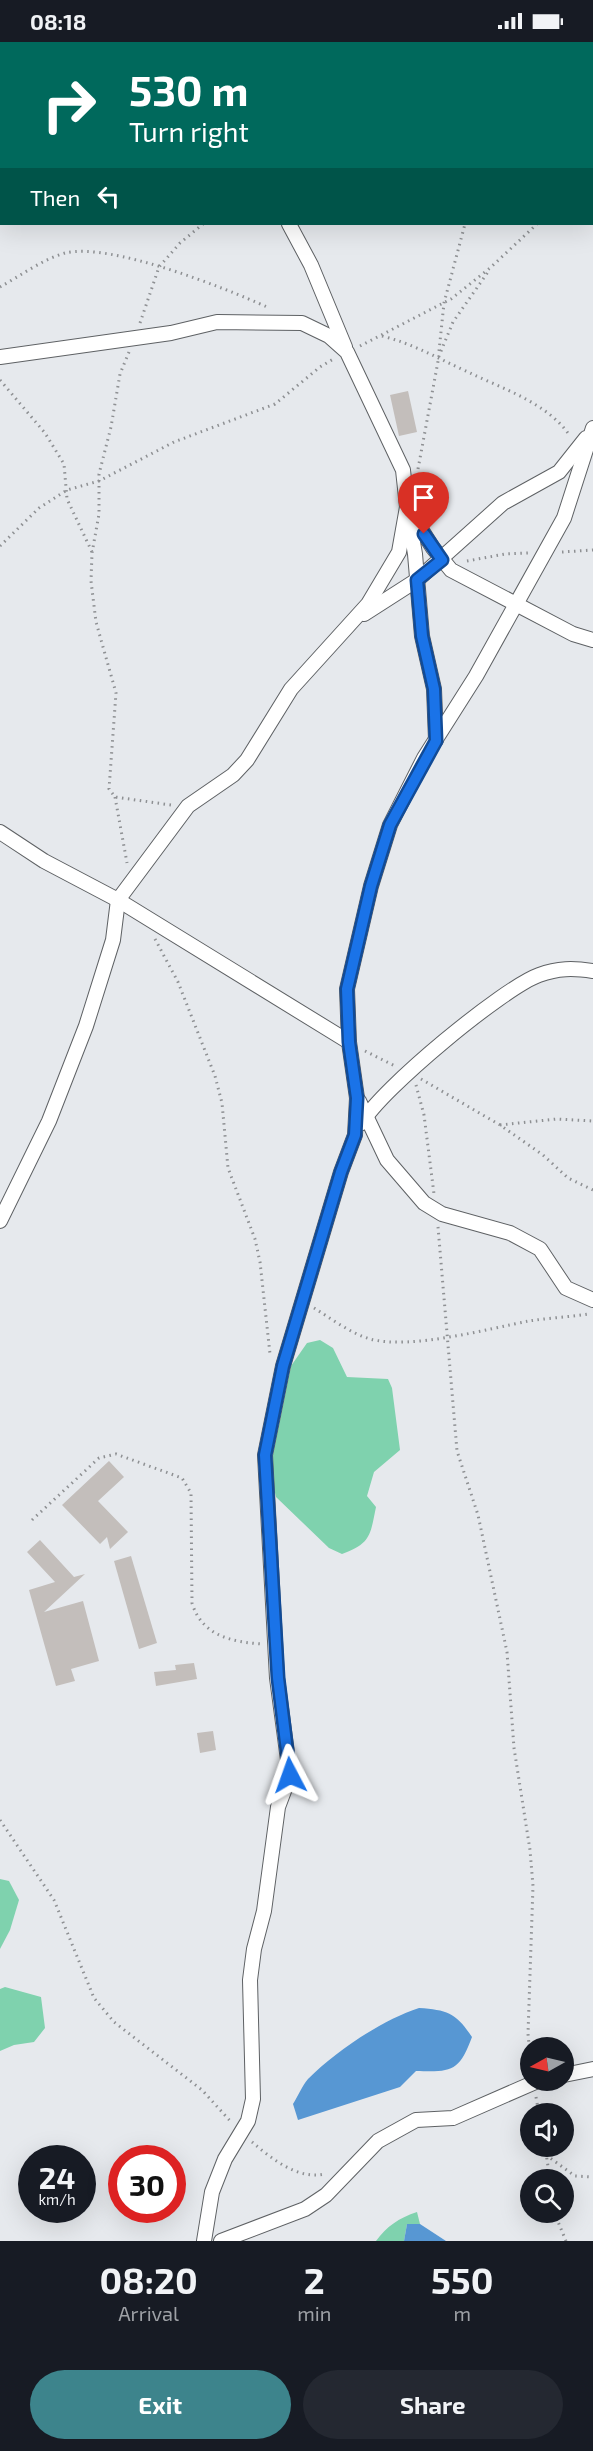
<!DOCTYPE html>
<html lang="en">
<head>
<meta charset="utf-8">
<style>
	:root { --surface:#171b24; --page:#242831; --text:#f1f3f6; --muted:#9ea1a6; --accent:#3d848c }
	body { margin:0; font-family:"Exo 2",sans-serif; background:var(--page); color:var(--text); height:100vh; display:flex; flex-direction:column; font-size:22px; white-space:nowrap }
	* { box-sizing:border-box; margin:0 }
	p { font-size:20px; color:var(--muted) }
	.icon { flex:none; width:33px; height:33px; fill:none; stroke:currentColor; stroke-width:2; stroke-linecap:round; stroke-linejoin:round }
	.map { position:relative; height:2199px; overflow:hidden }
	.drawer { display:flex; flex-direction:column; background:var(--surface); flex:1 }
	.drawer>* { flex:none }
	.banner { position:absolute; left:0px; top:0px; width:594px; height:183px; box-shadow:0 6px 24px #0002; background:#00695c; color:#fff; overflow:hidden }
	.needle { width:39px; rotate:262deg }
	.fabs { position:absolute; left:520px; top:1995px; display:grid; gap:12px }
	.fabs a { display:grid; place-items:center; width:54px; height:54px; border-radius:50%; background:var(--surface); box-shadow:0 6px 24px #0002; font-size:30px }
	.speed { position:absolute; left:18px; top:2103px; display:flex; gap:12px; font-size:30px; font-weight:700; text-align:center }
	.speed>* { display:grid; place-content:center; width:78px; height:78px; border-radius:50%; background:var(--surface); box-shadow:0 6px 24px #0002; line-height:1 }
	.speed small { font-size:15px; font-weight:400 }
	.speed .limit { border:9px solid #d22; background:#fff; color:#111 }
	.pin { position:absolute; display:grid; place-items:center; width:51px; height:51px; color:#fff; margin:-62px -26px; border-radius:50% 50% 50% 0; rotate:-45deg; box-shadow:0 0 6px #0007 }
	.pin .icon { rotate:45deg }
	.me { position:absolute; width:66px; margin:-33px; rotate:356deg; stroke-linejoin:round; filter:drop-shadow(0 0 4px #0008) }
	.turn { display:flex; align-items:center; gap:21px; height:126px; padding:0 30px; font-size:27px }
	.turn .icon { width:78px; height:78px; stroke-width:2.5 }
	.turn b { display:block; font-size:42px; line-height:51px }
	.then { display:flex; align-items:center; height:57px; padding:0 30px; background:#0003; gap:12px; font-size:22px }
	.eta { display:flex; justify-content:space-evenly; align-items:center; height:102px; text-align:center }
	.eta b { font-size:36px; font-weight:700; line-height:42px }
	.cta { display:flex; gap:12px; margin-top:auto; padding:12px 30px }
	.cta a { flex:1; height:69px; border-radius:36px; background:var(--accent); color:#fff; font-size:24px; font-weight:700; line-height:69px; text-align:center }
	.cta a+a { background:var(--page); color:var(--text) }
	.status { display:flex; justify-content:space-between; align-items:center; height:42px; padding:0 30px; background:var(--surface); direction:ltr }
	.status svg { height:16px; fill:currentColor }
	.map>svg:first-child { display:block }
</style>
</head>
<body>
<div class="status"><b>08:18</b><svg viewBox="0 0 49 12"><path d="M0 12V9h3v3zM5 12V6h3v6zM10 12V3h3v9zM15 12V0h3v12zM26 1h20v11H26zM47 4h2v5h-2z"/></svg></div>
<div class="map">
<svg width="593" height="2199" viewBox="0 0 593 2199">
	<rect width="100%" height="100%" fill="#e6e9ed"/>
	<g fill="#7fd2ae">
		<path d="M 320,1298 L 333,1306 L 347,1335 L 388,1337 L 392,1346 L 400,1408 L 374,1430 L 367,1454 L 376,1465 C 370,1494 371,1501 342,1512 L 329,1506 L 276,1455 L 273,1442 L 271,1422 L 291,1324 L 307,1301 Z"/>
		<path d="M 0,1837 L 9,1839 L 19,1858 L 10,1888 L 0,1907 Z"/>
		<path d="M 5,1945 L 41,1955 L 45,1986 L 34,2000 L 14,2003 L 0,2009 L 0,1947 Z"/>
		<path d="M 417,2170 L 420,2182 L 407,2182 L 404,2199 L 376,2199 C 387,2184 399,2176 417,2170 Z"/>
	</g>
	<g fill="#5797d3">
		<path d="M 419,1966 C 448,1968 456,1971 472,1995 C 459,2030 452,2030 416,2029 L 400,2045 L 298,2078 L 293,2062 C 298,2054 302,2044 308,2037 C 336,2009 382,1978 419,1966 Z"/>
		<path d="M 407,2182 L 420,2182 L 446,2199 L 404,2199 Z"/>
	</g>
	<g fill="#c3bebb">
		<path d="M 408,349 L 417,390 L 399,394 L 390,353 Z"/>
		<path d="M 109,1419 L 124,1435 L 98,1459 L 128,1490 L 110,1507 L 107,1495 L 100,1502 L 62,1463 Z"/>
		<path d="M 40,1498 L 74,1535 L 85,1532 L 44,1570 L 83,1559 L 99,1619 L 71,1627 L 75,1639 L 56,1644 L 29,1548 L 55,1540 L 27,1510 Z"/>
		<path d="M 131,1514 L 157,1601 L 139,1607 L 114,1519 Z"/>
		<path d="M 194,1621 L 197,1637 L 156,1644 L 154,1630 L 176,1628 L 175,1623 Z"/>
		<path d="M 213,1689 L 216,1708 L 200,1711 L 197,1691 Z"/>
	</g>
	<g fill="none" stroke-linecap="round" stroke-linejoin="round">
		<g stroke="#5e6164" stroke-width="16">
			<g id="minor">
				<path d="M 208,0 L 209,2"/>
				<path d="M 289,182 L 311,223 L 345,305"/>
				<path d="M 0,315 L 171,291 L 217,280 L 302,281 L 329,294 L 347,310 L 403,428 L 407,465 L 399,510 L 368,562 L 291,647 L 247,718 L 233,733 L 188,764 L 118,858 L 113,898 L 86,984 L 49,1079 L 0,1179"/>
				<path d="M 364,572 L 417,538 L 503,461 L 559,430 L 586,396"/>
				<path d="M 436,698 L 434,647 L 422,594 L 415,512 L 407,465 L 433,506 L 451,528 L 573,592 L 593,598"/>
				<path d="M 0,790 L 44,819 L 118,858 L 349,1000"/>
				<path d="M 359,1059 L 387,1118 L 424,1161 L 442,1172 L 510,1191 L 540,1207 L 566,1246 L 593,1258"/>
				<path d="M 362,1081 C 380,1048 503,946 539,933 C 558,926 573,926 593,929"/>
				<path d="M 564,2033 L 593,2027"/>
				<path d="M 204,2199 L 212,2150 L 225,2117 L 248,2079 L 253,2057 L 250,1938 L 254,1907 L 264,1869 L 278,1765 L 290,1733 L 277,1636 L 265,1413 L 283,1324 L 341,1130 L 355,1093 L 357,1056 L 349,1000 L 347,947 L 371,844 L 390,783 L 424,716 L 476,634 L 564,476 L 593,386"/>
				<path d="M 221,2199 L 305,2167 L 326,2153 L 378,2099 L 416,2078 L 453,2076 L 540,2038"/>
			</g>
		</g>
		<g stroke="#8e9093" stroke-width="3" stroke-dasharray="1.5 4.5" stroke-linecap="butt">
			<path d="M 394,2 L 395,0"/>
			<path d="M 501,2 L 501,0"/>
			<path d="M 592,101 L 593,100"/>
			<path d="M 0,245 C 20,234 43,217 65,211 C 110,200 225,246 267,265"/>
			<path d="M 140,281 L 159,225 L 180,201 L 203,182"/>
			<path d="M 382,294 C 414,302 439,317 468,330 C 503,347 548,361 570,394"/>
			<path d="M 360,304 L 451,257 L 490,226 L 537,182"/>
			<path d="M 439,309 L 444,261 L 465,182"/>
			<path d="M 129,310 L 120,332 L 111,385 L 99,432 L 99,472 L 92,511 L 91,539 L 96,580 L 116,651 L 109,747 L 115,755 L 171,763"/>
			<path d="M 0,338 L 45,391 L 64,422 L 67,457 L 92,510"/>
			<path d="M 418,427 L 439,314 L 453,280 L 488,230"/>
			<path d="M 0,504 L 39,466 L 67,448 L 99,439 L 174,400 L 275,362 L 320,325 L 335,316"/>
			<path d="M 562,510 L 593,508"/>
			<path d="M 467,519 L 505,512 L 528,511"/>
			<path d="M 115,755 L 127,821"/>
			<path d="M 155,897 L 178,940 L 215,1034 L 222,1061 L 228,1126 L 255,1197 L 260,1220 L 270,1312"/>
			<path d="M 365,1009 L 397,1025"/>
			<path d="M 421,1037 L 500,1083 L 543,1113 L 568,1136 L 593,1148"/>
			<path d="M 416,1043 L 424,1073 L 434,1152"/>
			<path d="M 500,1083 L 557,1077 L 593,1079"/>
			<path d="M 438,1185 L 457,1409 L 478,1473 L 507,1610 L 514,1706 L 530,1808 L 533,1844 L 528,1992 L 531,2023"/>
			<path d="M 314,1266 C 332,1277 350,1291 370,1297 C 411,1308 487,1287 529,1279 C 548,1276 569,1275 588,1272"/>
			<path d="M 32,1478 L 99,1416 L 116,1412 L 182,1436 L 191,1451 L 192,1561 C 202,1594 232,1600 262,1602"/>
			<path d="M 0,1778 L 54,1858 L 94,1956 L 114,1980 L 202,2048 L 232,2081"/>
			<path d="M 536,2055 L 539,2072"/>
			<path d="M 252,2100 C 272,2117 298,2138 325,2132"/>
			<path d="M 545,2104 L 550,2138"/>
			<path d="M 546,2113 L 575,2134 L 593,2135"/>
			<path d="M 554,2170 L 566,2199"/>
		</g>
		<use href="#minor" stroke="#fff" stroke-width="14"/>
	</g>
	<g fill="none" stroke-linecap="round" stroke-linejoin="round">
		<g stroke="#114b97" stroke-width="15">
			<path id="route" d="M 290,1733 L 278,1636 L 265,1413 L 283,1324 L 341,1130 L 355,1093 L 357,1056 L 349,1000 L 347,947 L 371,844 L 390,783 L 436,699 L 434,647 L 422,594 L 417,538 L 442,518 L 424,492"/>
		</g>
		<use href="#route" stroke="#1a73e8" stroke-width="10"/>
	</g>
</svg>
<div class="fabs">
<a><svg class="needle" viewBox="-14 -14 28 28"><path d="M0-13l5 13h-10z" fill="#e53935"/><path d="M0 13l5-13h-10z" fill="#9ea1a6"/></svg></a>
<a><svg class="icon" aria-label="sound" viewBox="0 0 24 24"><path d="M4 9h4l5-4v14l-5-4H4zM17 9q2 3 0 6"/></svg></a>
<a><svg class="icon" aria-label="search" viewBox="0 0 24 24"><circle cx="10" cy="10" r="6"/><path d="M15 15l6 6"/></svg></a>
</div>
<div class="speed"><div>24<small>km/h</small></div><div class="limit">30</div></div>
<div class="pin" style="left:424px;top:492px;background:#d93025"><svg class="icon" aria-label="arrive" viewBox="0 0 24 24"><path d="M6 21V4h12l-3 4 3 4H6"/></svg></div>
<svg class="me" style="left:290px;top:1733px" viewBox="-20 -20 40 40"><path d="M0-17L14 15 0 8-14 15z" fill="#1a73e8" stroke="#fff" stroke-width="4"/></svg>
<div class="banner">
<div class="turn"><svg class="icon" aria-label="right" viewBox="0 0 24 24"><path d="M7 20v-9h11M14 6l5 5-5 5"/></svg><div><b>530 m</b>Turn right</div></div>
<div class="then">Then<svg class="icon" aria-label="left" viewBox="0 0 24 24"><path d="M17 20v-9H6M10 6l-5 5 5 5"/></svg></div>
</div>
</div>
<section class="drawer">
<div class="eta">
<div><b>08:20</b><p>Arrival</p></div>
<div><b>2</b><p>min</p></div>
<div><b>550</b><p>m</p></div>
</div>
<div class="cta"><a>Exit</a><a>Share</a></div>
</section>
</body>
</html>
